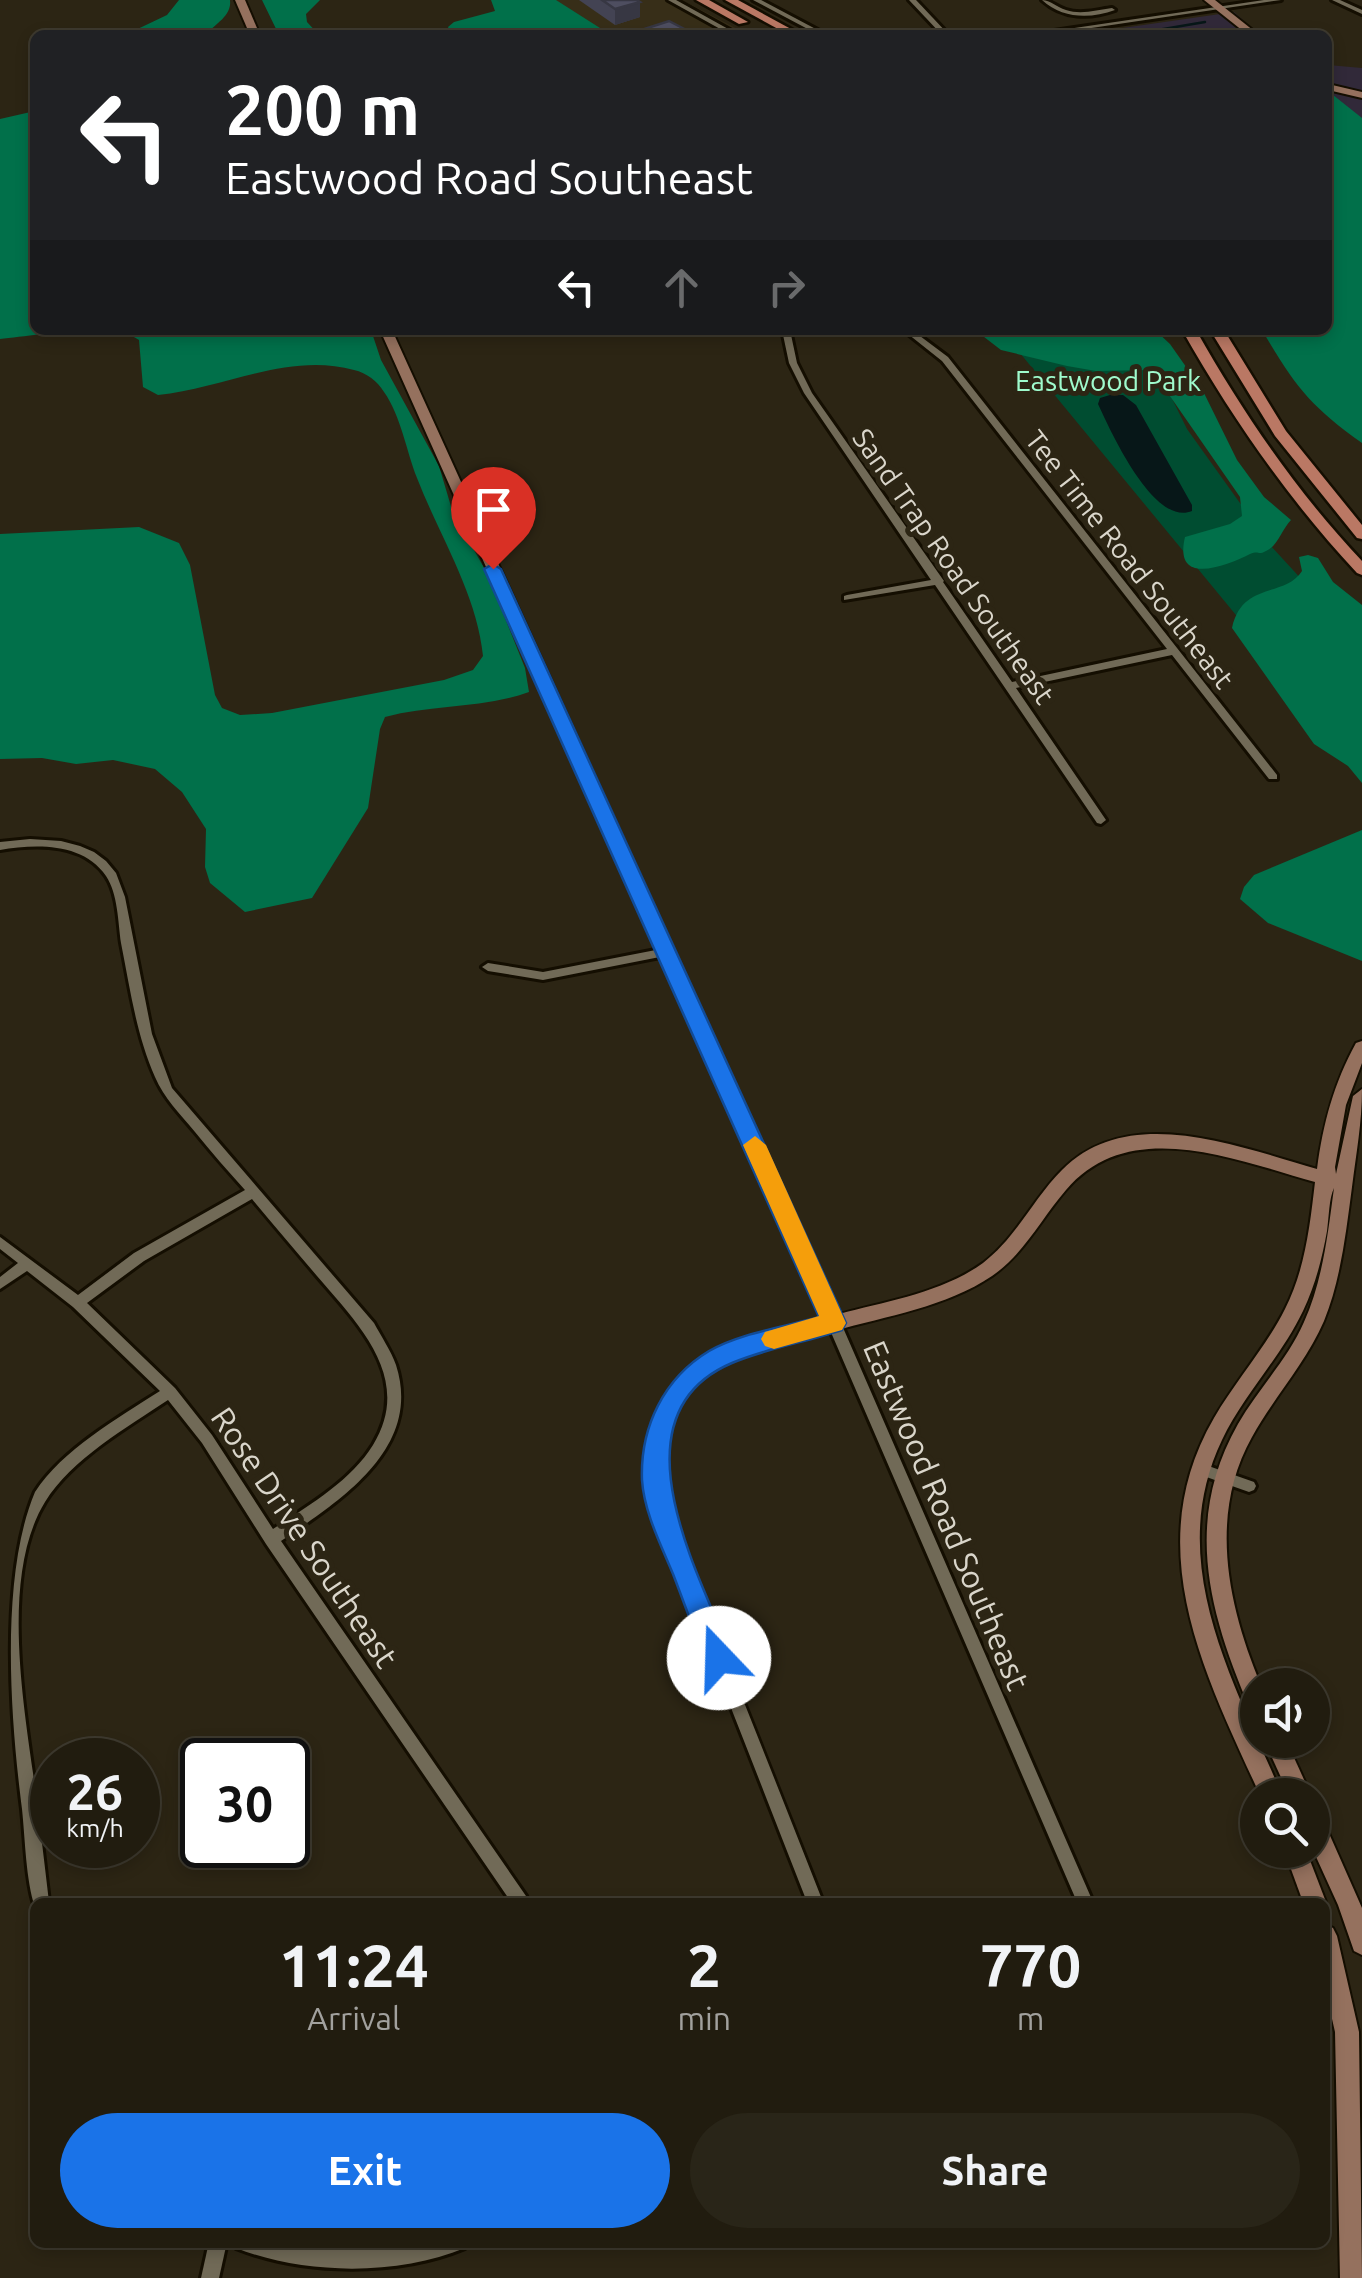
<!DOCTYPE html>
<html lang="en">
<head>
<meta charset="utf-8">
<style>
	:root { --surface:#211c0f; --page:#292518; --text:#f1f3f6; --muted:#a2a19e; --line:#3e3a2f; --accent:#1a73e8 }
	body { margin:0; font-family:Ubuntu,sans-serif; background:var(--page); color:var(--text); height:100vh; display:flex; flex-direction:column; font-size:38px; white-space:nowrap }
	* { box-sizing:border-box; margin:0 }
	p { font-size:32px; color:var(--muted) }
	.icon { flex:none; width:55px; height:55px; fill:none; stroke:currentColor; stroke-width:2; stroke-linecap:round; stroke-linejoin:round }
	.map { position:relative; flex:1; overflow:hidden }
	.panel { position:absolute; left:30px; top:1898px; width:1300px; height:350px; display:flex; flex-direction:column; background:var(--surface); border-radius:15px; box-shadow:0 5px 15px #0003,0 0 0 2px var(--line) }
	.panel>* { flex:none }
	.banner { position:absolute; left:30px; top:30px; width:1302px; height:305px; border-radius:15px; box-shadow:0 5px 15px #0003,0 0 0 2px var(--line); background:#202124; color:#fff; overflow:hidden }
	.fabs { position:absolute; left:1240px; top:1668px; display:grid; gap:20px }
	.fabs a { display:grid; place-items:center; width:90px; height:90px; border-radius:50%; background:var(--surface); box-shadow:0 5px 15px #0003,0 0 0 2px var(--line); font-size:50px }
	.speed { position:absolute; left:30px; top:1738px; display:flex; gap:20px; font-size:50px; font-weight:700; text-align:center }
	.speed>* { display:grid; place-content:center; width:130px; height:130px; border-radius:50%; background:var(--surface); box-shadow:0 5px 15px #0003,0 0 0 2px var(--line); line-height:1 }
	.speed small { font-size:25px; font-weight:400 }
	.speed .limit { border:5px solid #111; border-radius:15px; background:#fff; color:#111 }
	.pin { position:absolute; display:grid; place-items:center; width:85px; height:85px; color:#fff; margin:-102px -42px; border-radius:50% 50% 50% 0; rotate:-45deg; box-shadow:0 0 10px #0007 }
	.pin .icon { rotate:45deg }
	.me { position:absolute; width:110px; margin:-55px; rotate:339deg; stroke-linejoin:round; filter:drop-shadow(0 0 8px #0008) }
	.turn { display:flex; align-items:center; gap:35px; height:210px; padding:0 30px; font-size:45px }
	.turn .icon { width:130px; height:130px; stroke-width:2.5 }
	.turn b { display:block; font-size:70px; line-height:85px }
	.lanes { display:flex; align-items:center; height:95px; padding:0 30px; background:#0003; justify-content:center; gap:50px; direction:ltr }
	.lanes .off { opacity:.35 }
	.eta { display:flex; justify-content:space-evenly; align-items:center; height:170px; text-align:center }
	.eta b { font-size:60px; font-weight:600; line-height:70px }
	.action { display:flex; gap:20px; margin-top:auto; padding:20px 30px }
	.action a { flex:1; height:115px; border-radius:60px; background:var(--accent); color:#fff; font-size:40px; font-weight:600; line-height:115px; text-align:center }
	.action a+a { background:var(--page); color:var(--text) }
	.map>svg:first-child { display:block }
</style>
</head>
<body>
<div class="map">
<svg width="1362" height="2278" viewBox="0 0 1362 2278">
	<rect width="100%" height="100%" fill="#2c2514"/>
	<path fill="#372e18" d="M 544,0 L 682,0 L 749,35 L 598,35 Z"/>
	<g fill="#312939">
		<path d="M 1234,12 L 1260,35 L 1074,35 Z"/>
		<path d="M 1328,65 L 1362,68 L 1362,136 L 1328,107 Z"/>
	</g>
	<path fill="#004d31" d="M 1001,330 L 1135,330 L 1141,336 L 1187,429 L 1270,545 L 1362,645 L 1362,768 Z"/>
	<g fill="#01704a">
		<path d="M 179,0 L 230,0 C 232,16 215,24 205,35 L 125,35 L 167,15 Z"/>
		<path d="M 262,0 L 320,0 L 306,14 L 307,22 L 319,35 L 279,35 Z"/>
		<path d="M 491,0 L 556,0 L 611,35 L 451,35 L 448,27 L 454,22 L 495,11 Z"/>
		<path d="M 1328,91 L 1362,118 L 1362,443 C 1309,405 1295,386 1262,330 L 1328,330 Z"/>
		<path d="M 35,111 L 35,330 L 371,330 L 381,360 L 439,466 L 453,513 L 487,573 L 525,668 L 529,692 C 482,709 433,704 385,717 L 380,729 L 368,808 L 312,898 L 245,912 L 210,883 L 205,867 L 206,829 L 182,792 L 155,769 L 113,760 L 76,764 L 42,758 L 0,759 L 0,534 L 139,527 L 179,543 L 190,565 L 215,695 L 222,708 L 240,715 L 272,713 L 444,680 L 473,670 L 483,656 C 477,594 439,535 417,478 C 406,450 401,416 384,392 C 377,381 367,373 354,370 C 287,352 223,389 158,395 L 143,387 L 139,340 C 112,321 34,336 0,339 L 0,119 Z"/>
		<path d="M 975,330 L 1155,330 L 1170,344 L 1203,391 L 1237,460 L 1264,497 L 1291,520 C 1282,529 1278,546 1266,551 C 1257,556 1260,550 1250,554 C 1226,566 1173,587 1185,537 L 1230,524 L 1242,516 L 1240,497 L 1156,376 L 1148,370 L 1096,371 L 1067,366 L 1001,350 Z"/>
		<path d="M 1308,555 L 1318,558 L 1333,582 L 1362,605 L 1362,783 L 1348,766 L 1314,744 L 1232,628 C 1242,581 1285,598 1302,571 L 1299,557 Z"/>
		<path d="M 1362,830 L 1362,961 L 1268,923 L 1240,899 L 1244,887 L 1254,875 Z"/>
	</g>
	<path fill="#071718" d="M 1110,395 L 1123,395 L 1136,405 L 1192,505 L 1192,511 C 1154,527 1111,432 1098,404 L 1100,398 Z"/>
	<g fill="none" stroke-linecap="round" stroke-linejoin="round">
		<path stroke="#071718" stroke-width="2.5" d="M 1128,35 L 1205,22"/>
		<g stroke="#140e01" stroke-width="6">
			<g id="street">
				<path d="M 668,0 L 676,0 L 739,35 L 731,35 Z"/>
				<path d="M 753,0 L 761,0 L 827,35 L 819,35 Z"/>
				<path d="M 909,0 L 916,0 L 949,35 L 942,35 Z"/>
				<path d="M 1042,0 C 1052,1 1056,7 1066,10 C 1081,15 1097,10 1112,8 L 1115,10 C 1090,19 1063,19 1042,0 Z"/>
				<path d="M 1264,0 L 1281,0 L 1044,35 L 1027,35 Z"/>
				<path d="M 1332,0 L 1340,0 L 1362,10 L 1362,14 Z"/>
				<path d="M 782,330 L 790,330 L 797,363 L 812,393 L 944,581 L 943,582 L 1012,682 L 1167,649 L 942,361 L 903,330 L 912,330 L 948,357 L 1277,775 L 1277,779 L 1269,779 L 1172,655 L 1016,688 L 1106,820 L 1101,824 L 1097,823 L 935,585 L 844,600 L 844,596 L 847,595 L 931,580 L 804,393 L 789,363 Z"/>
				<path d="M 30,839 L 61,841 L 80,846 L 94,852 L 106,861 L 116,873 L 125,897 L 152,1034 L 172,1088 L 374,1323 C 381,1336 391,1351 396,1365 C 423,1449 339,1501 281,1541 L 526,1896 L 528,1902 L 511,1902 L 266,1544 L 202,1443 L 168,1400 C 128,1427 71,1459 45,1502 C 2,1572 22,1695 33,1773 C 39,1816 44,1859 49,1902 L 35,1902 L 35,1907 C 26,1882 25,1837 22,1809 C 10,1716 0,1575 35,1492 C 62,1450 118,1418 160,1391 L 73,1307 L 27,1271 L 0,1289 L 0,1277 L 18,1263 L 0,1249 L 0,1237 L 78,1295 L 134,1253 L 245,1190 C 228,1171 211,1152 195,1132 C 180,1114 164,1098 155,1077 C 136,1034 130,988 121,943 C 118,922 118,894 106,876 C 83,842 35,844 0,850 L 0,842 ZM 252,1199 C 273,1224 295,1250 317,1276 C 358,1324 414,1378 373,1445 C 351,1481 308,1506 273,1529 L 212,1435 L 175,1388 L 87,1303 L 144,1261 Z"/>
				<path d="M 666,948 L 672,952 L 670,955 L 543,980 L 488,971 L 482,967 L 488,963 L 543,972 Z"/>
				<path d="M 834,1317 L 839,1319 L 841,1323 L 1093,1902 L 1077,1902 L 830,1330 C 778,1342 716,1351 682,1398 C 665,1421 659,1457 663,1485 C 668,1533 694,1576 711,1620 C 749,1714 786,1808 823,1902 L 807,1902 C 770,1808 734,1714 696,1620 C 679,1576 654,1533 648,1485 C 645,1453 653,1416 672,1391 C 708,1340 778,1331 834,1317 Z"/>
				<path d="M 1200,1463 L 1254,1482 L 1256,1486 L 1254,1490 L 1249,1492 L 1195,1473 L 1193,1469 L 1195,1465 Z"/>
				<path d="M 209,2242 L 227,2242 L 219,2278 L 201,2278 Z"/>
				<path d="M 233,2242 L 282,2242 L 323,2249 L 350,2250 L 378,2249 L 424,2242 L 468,2242 L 465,2248 C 398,2276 304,2275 236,2248 Z"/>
			</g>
		</g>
		<g stroke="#140e01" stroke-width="4">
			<g id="secondary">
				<path d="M 235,0 L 245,0 L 260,35 L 250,35 Z"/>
				<path d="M 1204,0 L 1215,0 L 1259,35 L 1248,35 Z"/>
				<path d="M 1328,84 L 1362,92 L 1362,98 L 1328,90 Z"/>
				<path d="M 380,330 L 392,330 L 839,1314 C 887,1301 941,1293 983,1263 C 1016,1238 1033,1199 1062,1170 C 1129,1102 1239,1147 1317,1169 C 1323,1123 1334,1083 1356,1043 L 1362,1041 L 1362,1063 L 1346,1105 L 1335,1167 L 1336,1174 L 1353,1096 L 1362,1089 C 1362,1123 1356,1154 1352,1187 C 1346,1232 1341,1279 1324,1321 C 1306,1363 1274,1397 1252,1437 C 1208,1515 1228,1607 1261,1685 L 1258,1685 L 1258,1712 L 1250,1709 C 1209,1613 1183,1521 1238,1424 C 1258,1389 1288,1359 1304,1322 C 1323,1280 1328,1232 1334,1188 C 1329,1198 1329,1217 1327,1231 C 1322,1259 1315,1286 1303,1311 C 1281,1357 1244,1394 1222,1440 C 1163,1563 1235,1683 1282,1795 L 1260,1795 C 1204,1673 1139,1547 1214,1418 C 1236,1380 1266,1347 1285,1309 C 1305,1270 1310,1225 1315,1182 C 1236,1160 1129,1115 1066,1190 C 1041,1219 1024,1254 992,1276 C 946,1307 887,1316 834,1331 L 827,1329 Z"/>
				<path d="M 1264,1740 L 1286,1740 L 1311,1795 L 1289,1795 Z"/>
				<path d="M 1312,1810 L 1320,1813 L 1362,1908 L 1362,1955 L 1354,1951 L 1338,1905 L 1312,1848 Z"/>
				<path d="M 1284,1850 L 1306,1850 L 1326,1902 L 1325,1903 L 1303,1902 Z"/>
				<path d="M 1325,1924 L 1333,1928 L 1337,1936 L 1359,2032 L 1362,2278 L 1340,2278 L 1335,2032 L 1325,1988 Z"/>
			</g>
		</g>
		<g stroke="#140e01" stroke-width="5">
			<g id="primary">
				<path d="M 696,0 L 709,0 L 748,22 L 739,24 Z"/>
				<path d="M 725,0 L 738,0 L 802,35 L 789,35 Z"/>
				<path d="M 1182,330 L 1196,330 C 1243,413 1296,491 1362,561 L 1362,575 L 1357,573 C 1288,499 1232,418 1182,330 Z"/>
				<path d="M 1210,330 L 1224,330 L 1286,431 L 1362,525 L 1362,539 L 1357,538 L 1275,436 Z"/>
			</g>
		</g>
		<use href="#street" fill="#716a57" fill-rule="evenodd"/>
		<use href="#secondary" fill="#95715e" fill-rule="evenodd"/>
		<use href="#primary" fill="#ba7864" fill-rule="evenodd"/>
	</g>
	<path fill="#434353" d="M 579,0 L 637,0 L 640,17 L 615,25 Z"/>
	<path fill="#373743" d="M 640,2 L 640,17 L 615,25 L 615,9 Z"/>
	<g fill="#4e4e60" stroke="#373743" stroke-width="2.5">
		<path d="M 602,0 L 637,0 L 640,2 L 615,9 Z"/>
		<path d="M 669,21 L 692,33 L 686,35 L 646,35 L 638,31 Z"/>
	</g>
	<path fill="#1a73e8" stroke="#114b97" stroke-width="2.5" d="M 493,564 L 501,569 L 846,1323 L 842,1330 C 806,1342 767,1348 732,1363 C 609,1415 700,1577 733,1658 L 729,1667 L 719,1671 L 709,1667 C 696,1637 685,1605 673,1574 C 661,1545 644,1512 642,1480 C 640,1427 664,1378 709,1351 C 740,1333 785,1327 819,1317 L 484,569 Z"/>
	<path fill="#f59e0b" d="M 755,1136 L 766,1145 L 846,1323 L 842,1330 L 774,1349 L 765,1346 L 761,1339 L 765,1332 L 819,1316 L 743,1145 Z"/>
	<g text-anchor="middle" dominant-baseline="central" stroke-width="10" stroke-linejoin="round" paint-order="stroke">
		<g font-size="28" fill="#9ffbcd" stroke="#2c2514">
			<text x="1108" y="380">Eastwood Park</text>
		</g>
		<g font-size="28" fill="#dad6cb" stroke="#2c2514">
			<text transform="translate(1130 559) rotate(52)">Tee Time Road Southeast</text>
			<text transform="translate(954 566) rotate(55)">Sand Trap Road Southeast</text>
		</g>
		<g font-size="32" fill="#dad6cb" stroke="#2c2514">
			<text transform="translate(947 1515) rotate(67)">Eastwood Road Southeast</text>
			<text transform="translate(305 1537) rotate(56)">Rose Drive Southeast</text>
		</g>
	</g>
</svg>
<div class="fabs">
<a><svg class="icon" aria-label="sound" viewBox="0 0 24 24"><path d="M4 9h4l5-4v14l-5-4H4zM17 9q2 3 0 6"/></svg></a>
<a><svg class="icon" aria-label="search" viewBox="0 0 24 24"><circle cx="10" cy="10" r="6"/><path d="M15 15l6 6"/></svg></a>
</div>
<div class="speed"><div>26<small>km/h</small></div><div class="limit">30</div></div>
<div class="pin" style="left:493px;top:569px;background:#d93025"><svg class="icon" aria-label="arrive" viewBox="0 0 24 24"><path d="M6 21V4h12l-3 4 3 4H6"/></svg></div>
<svg class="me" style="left:719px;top:1658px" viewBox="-20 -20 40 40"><circle r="19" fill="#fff"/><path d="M0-13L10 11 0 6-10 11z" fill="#1a73e8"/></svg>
<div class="banner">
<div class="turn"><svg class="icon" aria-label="left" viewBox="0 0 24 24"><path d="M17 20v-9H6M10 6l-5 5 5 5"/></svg><div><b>200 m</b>Eastwood Road Southeast</div></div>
<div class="lanes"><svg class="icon" aria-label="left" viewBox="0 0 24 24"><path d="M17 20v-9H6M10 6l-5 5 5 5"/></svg><svg class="icon off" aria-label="ahead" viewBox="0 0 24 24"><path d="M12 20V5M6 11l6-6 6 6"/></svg><svg class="icon off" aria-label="right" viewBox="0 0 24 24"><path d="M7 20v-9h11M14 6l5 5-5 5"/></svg></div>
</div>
<section class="panel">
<div class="eta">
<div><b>11:24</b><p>Arrival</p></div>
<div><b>2</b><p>min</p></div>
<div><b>770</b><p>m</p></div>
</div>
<div class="action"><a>Exit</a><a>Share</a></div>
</section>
</div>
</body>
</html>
